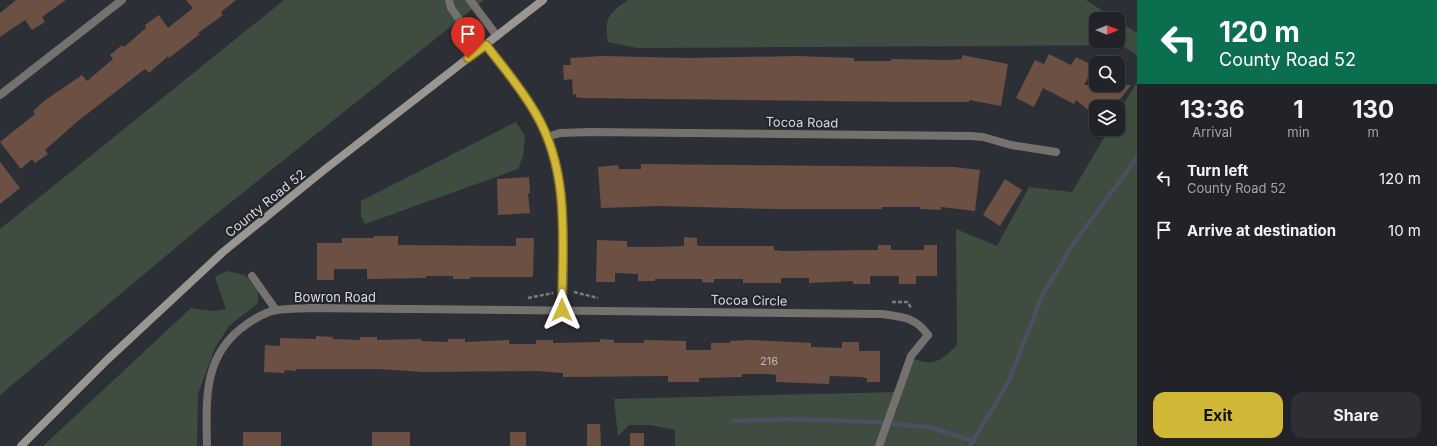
<!DOCTYPE html>
<html lang="en">
<head>
<meta charset="utf-8">
<style>
	:root { --surface:#222328; --page:#2e2f34; --text:#f1f3f6; --muted:#a2a4a8; --line:#3f4045; --accent:#d0b736 }
	body { margin:0; font-family:Inter,sans-serif; background:var(--page); color:var(--text); height:100vh; display:flex; flex-direction:column; font-size:15px; white-space:nowrap }
	* { box-sizing:border-box; margin:0 }
	p { font-size:13px; color:var(--muted) }
	.icon { flex:none; width:22px; height:22px; fill:none; stroke:currentColor; stroke-width:2; stroke-linecap:round; stroke-linejoin:round }
	.map { position:relative; flex:1; overflow:hidden }
	.sheet { display:flex; flex-direction:column; background:var(--surface); width:300px }
	.sheet>* { flex:none }
	.hud { background:#0b6e4f; color:#fff; overflow:hidden }
	.needle { width:26px; rotate:90deg }
	.tools { position:absolute; left:1089px; top:12px; display:grid; gap:8px }
	.tools a { display:grid; place-items:center; width:36px; height:36px; border-radius:8px; background:var(--surface); box-shadow:0 1px 3px #0004,0 0 0 1px var(--line); font-size:20px }
	.pin { position:absolute; display:grid; place-items:center; width:34px; height:34px; color:#fff; margin:-41px -17px; border-radius:50% 50% 50% 0; rotate:-45deg; box-shadow:0 0 4px #0007 }
	.pin .icon { rotate:45deg }
	.me { position:absolute; width:44px; margin:-22px; rotate:0deg; stroke-linejoin:round; filter:drop-shadow(0 0 3px #0008) }
	.turn { display:flex; align-items:center; gap:14px; height:84px; padding:0 16px; font-size:18px }
	.turn .icon { width:52px; height:52px; stroke-width:2.5 }
	.turn b { display:block; font-size:28px; line-height:34px }
	.eta { display:flex; justify-content:space-evenly; align-items:center; height:68px; text-align:center }
	.eta b { font-size:24px; font-weight:700; line-height:28px }
	.action { display:flex; gap:8px; margin-top:auto; padding:8px 16px }
	.action a { flex:1; height:46px; border-radius:12px; background:var(--accent); color:#111; font-size:16px; font-weight:700; line-height:46px; text-align:center }
	.action a+a { background:var(--page); color:var(--text) }
	ul { padding:0; list-style:none }
	li { display:flex; align-items:center; gap:12px; height:52px; padding:0 16px }
	li div { flex:1 }
	li b { display:block; font-size:15px }
	li em { font-style:normal }
	main { display:flex; flex:1; min-height:0 }
	.map>svg:first-child { display:block }
</style>
</head>
<body>
<main>
<div class="map">
<svg width="1137" height="446" viewBox="0 0 1137 446">
	<rect width="100%" height="100%" fill="#2d2f36"/>
	<g fill="#3e4d40">
		<path d="M 284,0 L 484,0 L 210,219 L 0,395 L 0,229 Z"/>
		<path d="M 628,0 L 1086,0 L 1115,19 L 1096,19 L 1096,41 L 1118,41 L 1118,21 L 1137,33 L 1137,55 L 1121,45 L 637,48 L 608,42 C 604,18 608,14 628,0 Z"/>
		<path d="M 1137,82 L 1137,446 L 675,446 L 675,430 L 650,425 L 629,425 L 618,436 L 614,399 L 899,392 L 911,358 C 934,367 941,361 957,345 L 956,229 L 997,246 L 1029,187 L 1072,192 L 1109,129 L 1118,129 L 1118,114 Z"/>
		<path d="M 516,122 L 525,136 L 523,156 L 518,169 L 365,224 L 361,216 L 361,201 Z"/>
		<path d="M 227,271 L 245,275 L 258,291 L 258,303 L 229,326 L 215,348 L 198,394 L 197,446 L 43,446 L 191,308 L 213,311 L 226,309 L 215,277 Z"/>
	</g>
	<g fill="none" stroke-linecap="round" stroke-linejoin="round">
		<g stroke="#4a505f" stroke-width="4.5">
			<path d="M 733,421 L 796,419 L 874,422 L 928,427 L 974,441"/>
			<path d="M 970,446 L 1008,383 L 1042,296 L 1074,243 L 1137,158"/>
		</g>
	</g>
	<g fill="#6b5043">
		<path d="M 16,0 L 66,0 L 42,17 L 45,22 L 32,30 L 25,20 L 0,37 L 0,13 Z"/>
		<path d="M 186,0 L 236,0 L 221,12 L 223,15 L 198,33 L 200,34 L 169,58 L 168,56 L 149,73 L 145,69 L 78,121 L 45,150 L 48,154 L 35,163 L 32,159 L 21,169 L 0,142 L 35,114 L 33,111 L 44,101 L 82,75 L 87,81 L 113,59 L 110,55 L 122,45 L 124,47 L 146,28 L 145,25 L 159,15 L 168,28 L 193,8 Z"/>
		<path d="M 1049,54 L 1071,65 L 1076,57 L 1094,66 L 1084,85 L 1131,85 L 1114,107 L 1096,107 L 1096,116 L 1076,100 L 1074,104 L 1043,88 L 1034,107 L 1016,98 L 1035,60 L 1044,64 Z"/>
		<path d="M 962,55 L 1008,64 L 1001,106 L 969,100 L 969,102 L 911,102 L 582,98 L 576,97 L 576,94 L 573,95 L 572,79 L 564,80 L 563,65 L 571,65 L 570,58 L 602,56 L 690,58 L 797,56 L 854,58 L 854,61 L 891,61 L 891,59 L 951,60 L 962,59 Z"/>
		<path d="M 0,162 L 20,188 L 0,204 Z"/>
		<path d="M 641,164 L 954,167 L 980,170 L 975,211 L 941,207 L 941,210 L 920,209 L 920,207 L 882,207 L 882,209 L 776,209 L 660,206 L 601,208 L 598,167 L 618,165 L 619,169 L 641,169 Z"/>
		<path d="M 529,177 L 530,193 L 528,194 L 530,213 L 498,215 L 497,179 Z"/>
		<path d="M 1005,179 L 1022,190 L 1000,226 L 983,215 Z"/>
		<path d="M 374,236 L 398,236 L 398,245 L 516,246 L 516,238 L 534,238 L 533,277 L 470,277 L 470,279 L 453,279 L 453,276 L 426,276 L 426,278 L 367,279 L 367,269 L 334,269 L 334,280 L 317,280 L 317,243 L 342,243 L 342,238 L 374,238 Z"/>
		<path d="M 684,237 L 697,238 L 697,245 L 699,246 L 774,246 L 774,250 L 781,251 L 878,250 L 878,245 L 891,245 L 891,250 L 924,250 L 924,245 L 937,245 L 937,276 L 916,276 L 916,284 L 899,284 L 899,276 L 870,276 L 870,284 L 853,284 L 853,281 L 809,283 L 809,278 L 781,278 L 781,283 L 743,283 L 743,279 L 714,279 L 714,283 L 702,282 L 702,279 L 655,279 L 655,281 L 638,281 L 638,274 L 615,273 L 615,282 L 596,282 L 597,240 L 627,241 L 627,247 L 658,247 L 684,246 Z"/>
		<path d="M 316,336 L 333,337 L 333,339 L 360,340 L 360,337 L 377,337 L 377,340 L 421,339 L 421,341 L 448,342 L 448,339 L 465,339 L 465,342 L 509,340 L 509,344 L 536,344 L 536,340 L 553,340 L 553,343 L 600,342 L 600,339 L 614,340 L 614,343 L 644,343 L 644,340 L 686,341 L 686,350 L 711,350 L 711,343 L 730,343 L 730,341 L 751,340 L 811,343 L 811,347 L 842,348 L 842,342 L 859,342 L 859,351 L 880,351 L 880,382 L 867,382 L 867,378 L 861,377 L 830,376 L 829,384 L 776,382 L 776,375 L 770,374 L 742,374 L 742,377 L 699,378 L 699,382 L 668,382 L 668,376 L 563,377 L 563,373 L 537,371 L 423,372 L 379,369 L 296,369 L 296,371 L 285,370 L 284,373 L 264,372 L 265,345 L 280,346 L 280,338 L 316,339 Z"/>
		<path d="M 587,424 L 600,424 L 601,446 L 587,446 Z"/>
		<rect x="243" y="432" width="38" height="14"/>
		<rect x="372" y="432" width="38" height="14"/>
		<rect x="510" y="432" width="16" height="14"/>
		<rect x="630" y="433" width="14" height="13"/>
	</g>
	<g fill="none" stroke-linecap="round" stroke-linejoin="round">
		<g stroke="#7b7c82" stroke-width="2.5" stroke-dasharray="4 2" stroke-linecap="butt">
			<path d="M 574,292 L 598,298"/>
			<path d="M 528,298 L 553,293"/>
			<path d="M 892,302 L 908,302 L 911,308"/>
		</g>
		<g stroke="#75716f" stroke-width="8">
			<path d="M 252,276 L 276,310"/>
			<path d="M 879,446 L 911,356 L 928,335"/>
		</g>
		<g stroke="#75716f" stroke-width="8">
			<path d="M 449,0 L 451,8 L 480,49"/>
			<path d="M 470,0 L 497,36"/>
			<path d="M 486,45 C 503,67 522,89 536,114 C 571,174 563,244 563,310"/>
			<path d="M 0,95 L 122,0"/>
			<path d="M 547,137 L 560,133 L 590,132 L 971,136 L 983,137 L 1011,145 L 1056,152"/>
			<path d="M 207,446 C 206,398 203,354 247,324 C 254,319 261,315 269,312 C 281,308 296,309 309,308 L 882,314 C 903,317 915,317 928,335"/>
		</g>
		<path stroke="#9c9693" stroke-width="8" d="M 21,446 L 107,360 L 223,252 L 324,170 L 543,0"/>
	</g>
	<g fill="none" stroke-linecap="round" stroke-linejoin="round">
		<g stroke="#877723" stroke-width="10">
			<path id="route" d="M 468,58 L 486,45 C 503,67 522,89 536,114 C 571,174 562,244 562,310"/>
		</g>
		<use href="#route" stroke="#d0b736" stroke-width="7"/>
	</g>
	<g text-anchor="middle" dominant-baseline="central" stroke-width="4" stroke-linejoin="round" paint-order="stroke">
		<g font-size="11" fill="#beb8b7">
			<text x="769" y="361">216</text>
		</g>
		<g font-size="13" fill="#d9dade" stroke="#24262c">
			<text transform="translate(802 122) rotate(1)">Tocoa Road</text>
			<text transform="translate(265 203) rotate(-39)">County Road 52</text>
			<text x="335" y="297">Bowron Road</text>
			<text transform="translate(749 300) rotate(1)">Tocoa Circle</text>
		</g>
	</g>
</svg>
<div class="tools">
<a><svg class="needle" viewBox="-14 -14 28 28"><path d="M0-13l5 13h-10z" fill="#e53935"/><path d="M0 13l5-13h-10z" fill="#a2a4a8"/></svg></a>
<a><svg class="icon" aria-label="search" viewBox="0 0 24 24"><circle cx="10" cy="10" r="6"/><path d="M15 15l6 6"/></svg></a>
<a><svg class="icon" aria-label="layers" viewBox="0 0 24 24"><path d="M12 4l9 5-9 5-9-5zM3 14l9 5 9-5"/></svg></a>
</div>
<div class="pin" style="left:468px;top:58px;background:#d93025"><svg class="icon" aria-label="arrive" viewBox="0 0 24 24"><path d="M6 21V4h12l-3 4 3 4H6"/></svg></div>
<svg class="me" style="left:562px;top:310px" viewBox="-20 -20 40 40"><path d="M0-17L14 15 0 8-14 15z" fill="#d0b736" stroke="#fff" stroke-width="4"/></svg>
</div>
<section class="sheet">
<div class="hud">
<div class="turn"><svg class="icon" aria-label="left" viewBox="0 0 24 24"><path d="M17 20v-9H6M10 6l-5 5 5 5"/></svg><div><b>120 m</b>County Road 52</div></div>
</div>
<div class="eta">
<div><b>13:36</b><p>Arrival</p></div>
<div><b>1</b><p>min</p></div>
<div><b>130</b><p>m</p></div>
</div>
<ul>
<li><svg class="icon" aria-label="left" viewBox="0 0 24 24"><path d="M17 20v-9H6M10 6l-5 5 5 5"/></svg><div><b>Turn left</b><p>County Road 52</p></div><em>120 m</em></li>
<li><svg class="icon" aria-label="arrive" viewBox="0 0 24 24"><path d="M6 21V4h12l-3 4 3 4H6"/></svg><div><b>Arrive at destination</b></div><em>10 m</em></li>
</ul>
<div class="action"><a>Exit</a><a>Share</a></div>
</section>
</main>
</body>
</html>
